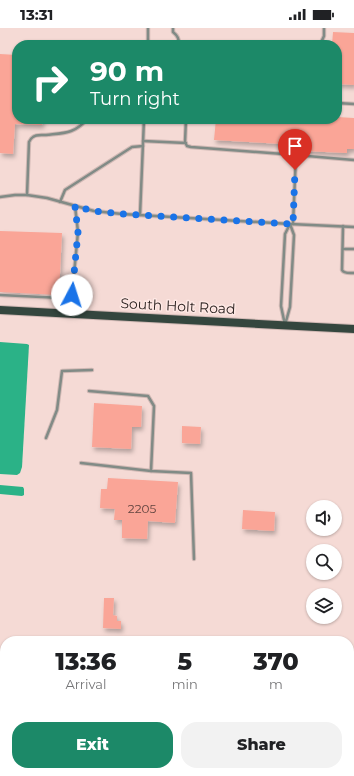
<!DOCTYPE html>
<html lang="en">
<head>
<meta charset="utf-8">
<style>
	:root { --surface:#fff; --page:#f2f2f2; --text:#202124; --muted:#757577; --accent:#1c8968 }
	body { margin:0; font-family:Montserrat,sans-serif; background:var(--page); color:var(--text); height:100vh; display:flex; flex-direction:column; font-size:15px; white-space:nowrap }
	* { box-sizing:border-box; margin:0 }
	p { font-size:13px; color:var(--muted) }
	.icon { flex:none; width:22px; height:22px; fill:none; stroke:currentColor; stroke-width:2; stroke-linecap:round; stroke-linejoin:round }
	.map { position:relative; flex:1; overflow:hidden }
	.drawer { position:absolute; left:0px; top:608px; width:354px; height:140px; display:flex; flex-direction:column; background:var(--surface); border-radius:16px 16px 0 0; box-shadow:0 1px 3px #0004 }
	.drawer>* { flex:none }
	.guide { position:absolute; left:12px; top:12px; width:330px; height:84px; border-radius:16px; box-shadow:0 1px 3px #0004; background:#1c8968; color:#fff; overflow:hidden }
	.buttons { position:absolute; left:306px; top:472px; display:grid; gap:8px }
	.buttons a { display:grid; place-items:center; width:36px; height:36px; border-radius:50%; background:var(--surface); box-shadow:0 1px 3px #0004; font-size:20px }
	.pin { position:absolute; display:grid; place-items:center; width:34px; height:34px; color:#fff; margin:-41px -17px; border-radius:50% 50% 50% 0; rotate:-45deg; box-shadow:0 0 4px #0007 }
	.pin .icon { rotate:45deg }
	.me { position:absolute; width:44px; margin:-22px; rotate:5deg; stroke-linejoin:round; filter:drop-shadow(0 0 3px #0008) }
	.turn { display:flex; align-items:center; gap:14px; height:84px; padding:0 12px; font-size:18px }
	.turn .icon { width:52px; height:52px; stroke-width:2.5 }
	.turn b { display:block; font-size:28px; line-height:34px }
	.eta { display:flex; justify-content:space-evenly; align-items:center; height:68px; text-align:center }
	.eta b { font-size:24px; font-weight:800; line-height:28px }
	.button { display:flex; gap:8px; margin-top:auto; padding:8px 12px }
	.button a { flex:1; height:46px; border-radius:16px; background:var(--accent); color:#fff; font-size:16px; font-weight:800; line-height:46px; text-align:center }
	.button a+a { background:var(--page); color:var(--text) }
	.status { display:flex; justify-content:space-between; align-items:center; height:28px; padding:0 20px; background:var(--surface); direction:ltr }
	.status svg { height:11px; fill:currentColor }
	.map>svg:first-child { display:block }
</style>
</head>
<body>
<div class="status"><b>13:31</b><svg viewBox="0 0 49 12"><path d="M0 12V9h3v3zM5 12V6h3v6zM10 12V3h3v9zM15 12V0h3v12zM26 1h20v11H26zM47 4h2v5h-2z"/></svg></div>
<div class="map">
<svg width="354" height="748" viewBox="0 0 354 748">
	<defs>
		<filter id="shadow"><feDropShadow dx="2" dy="3.5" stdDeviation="2" flood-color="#0004"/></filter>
	</defs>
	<rect width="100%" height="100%" fill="#f5dad5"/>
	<g fill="#2bb287">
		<path d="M 0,314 L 27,316 L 29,317 L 22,439 L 20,445 L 17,447 L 0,446 Z"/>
		<path d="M 0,457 L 23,459 L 24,461 L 24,467 L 22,468 L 0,466 Z"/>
	</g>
	<g fill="#faa597" filter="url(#shadow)">
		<path d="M 333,4 L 354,5 L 354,57 L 337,56 L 337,17 L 332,17 Z"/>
		<path d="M 0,26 L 17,27 L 17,91 L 43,91 L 42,97 L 15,96 L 13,126 L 0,125 Z"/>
		<path d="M 337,89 L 354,90 L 354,121 L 347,121 L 347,125 L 281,122 L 282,116 L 214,112 L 216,91 L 337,91 Z"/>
		<path d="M 0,203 L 62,205 L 59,267 L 0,264 Z"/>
		<path d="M 94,375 L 142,378 L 141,399 L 132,399 L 131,421 L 92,419 Z"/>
		<path d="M 182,398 L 201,399 L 200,416 L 182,415 Z"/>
		<path d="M 108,450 L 178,454 L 175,495 L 148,493 L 147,511 L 122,510 L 122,492 L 114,492 L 115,481 L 100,480 L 101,461 L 107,461 Z"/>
		<path d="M 243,482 L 275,484 L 274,503 L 242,501 Z"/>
		<path d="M 104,570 L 114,570 L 113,587 L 117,588 L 117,593 L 121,593 L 121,601 L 103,600 Z"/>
	</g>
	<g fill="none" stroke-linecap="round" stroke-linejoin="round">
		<g stroke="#d1b9b5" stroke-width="4.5">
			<g id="service">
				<path d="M 173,0 L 173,4 C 178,8 179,11 179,17"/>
				<path d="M 148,17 L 148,0"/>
				<path d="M 320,17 L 324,8 L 324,0"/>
				<path d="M 337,75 L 354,76"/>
				<path d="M 108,91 L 144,93"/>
				<path d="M 186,91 L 185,114 L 187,118 L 191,119 L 296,127 L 293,196"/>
				<path d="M 143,113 L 186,115"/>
				<path d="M 296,127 L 354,132"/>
				<path d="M 27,167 L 29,114 C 30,112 31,110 33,109 C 36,106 42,107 46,107 C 63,105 75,106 87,91"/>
				<path d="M 0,169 L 15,167 L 27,167 L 47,170 L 94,183 L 122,186 L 290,196 L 354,199"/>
				<path d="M 60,174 L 65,162 L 132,119 L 143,118"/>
				<path d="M 140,187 L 144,91"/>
				<path d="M 290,196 L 294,207 L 290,279 L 285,297 L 281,278 L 285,206 Z"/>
				<path d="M 343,198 L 342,242 C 344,246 350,245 354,245"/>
				<path d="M 343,221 L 354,221"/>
				<path d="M 0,267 L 62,270 L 72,267 L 78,204 L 75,178"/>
				<path d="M 89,363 L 148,368 L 154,378 L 151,443 L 191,445 L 194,531"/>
				<path d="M 46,410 L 57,382 L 62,343 L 92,342"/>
				<path d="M 81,435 L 151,443"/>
				<path d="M 349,713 L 354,714"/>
				<path d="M 84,748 L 85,743"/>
				<path d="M 194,748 L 194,743"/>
				<path d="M 284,748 L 285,743"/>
			</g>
		</g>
		<g stroke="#d1b9b5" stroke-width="10">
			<path id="primary" d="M 0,282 L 354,301"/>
		</g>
		<use href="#service" stroke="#818b86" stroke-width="2.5"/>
		<use href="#primary" stroke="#34463e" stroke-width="8"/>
		<g stroke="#907e7a" stroke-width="2" stroke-dasharray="5 5" stroke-linecap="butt">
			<path d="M 0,656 L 5,656"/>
			<path d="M 0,666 L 5,666"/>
			<path d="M 349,666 L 354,666"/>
			<path d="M 349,675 L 354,675"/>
			<path d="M 349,684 L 354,685"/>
		</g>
	</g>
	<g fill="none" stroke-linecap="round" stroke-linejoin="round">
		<path stroke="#1a73e8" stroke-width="7" stroke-dasharray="0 12.6" d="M 72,267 L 78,204 L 75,178 L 94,183 L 122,186 L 293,196 L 295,142"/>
	</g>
	<g text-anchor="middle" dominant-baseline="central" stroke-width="3" stroke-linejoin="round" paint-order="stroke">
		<g font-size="12" fill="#61443f">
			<text x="142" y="480">2205</text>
		</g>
		<g font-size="14" fill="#2e2422" stroke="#fee8e4">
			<text transform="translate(178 278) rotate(3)">South Holt Road</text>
		</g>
	</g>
</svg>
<div class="buttons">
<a><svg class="icon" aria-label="sound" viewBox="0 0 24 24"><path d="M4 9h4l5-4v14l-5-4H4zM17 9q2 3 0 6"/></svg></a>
<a><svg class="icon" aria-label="search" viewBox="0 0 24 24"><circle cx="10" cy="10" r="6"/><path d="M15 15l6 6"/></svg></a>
<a><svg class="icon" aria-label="layers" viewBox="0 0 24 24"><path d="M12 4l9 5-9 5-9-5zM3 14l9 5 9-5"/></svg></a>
</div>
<div class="pin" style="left:295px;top:142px;background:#d93025"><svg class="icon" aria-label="arrive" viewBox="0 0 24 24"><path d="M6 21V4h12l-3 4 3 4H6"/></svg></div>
<svg class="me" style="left:72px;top:267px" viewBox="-20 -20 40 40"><circle r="19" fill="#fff"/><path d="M0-13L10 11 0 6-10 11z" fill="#1a73e8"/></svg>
<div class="guide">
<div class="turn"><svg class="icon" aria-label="right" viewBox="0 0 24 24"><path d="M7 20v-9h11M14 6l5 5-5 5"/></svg><div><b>90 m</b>Turn right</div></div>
</div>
<section class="drawer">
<div class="eta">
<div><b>13:36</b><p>Arrival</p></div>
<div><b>5</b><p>min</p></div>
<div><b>370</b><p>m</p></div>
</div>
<div class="button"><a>Exit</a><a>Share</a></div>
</section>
</div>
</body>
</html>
